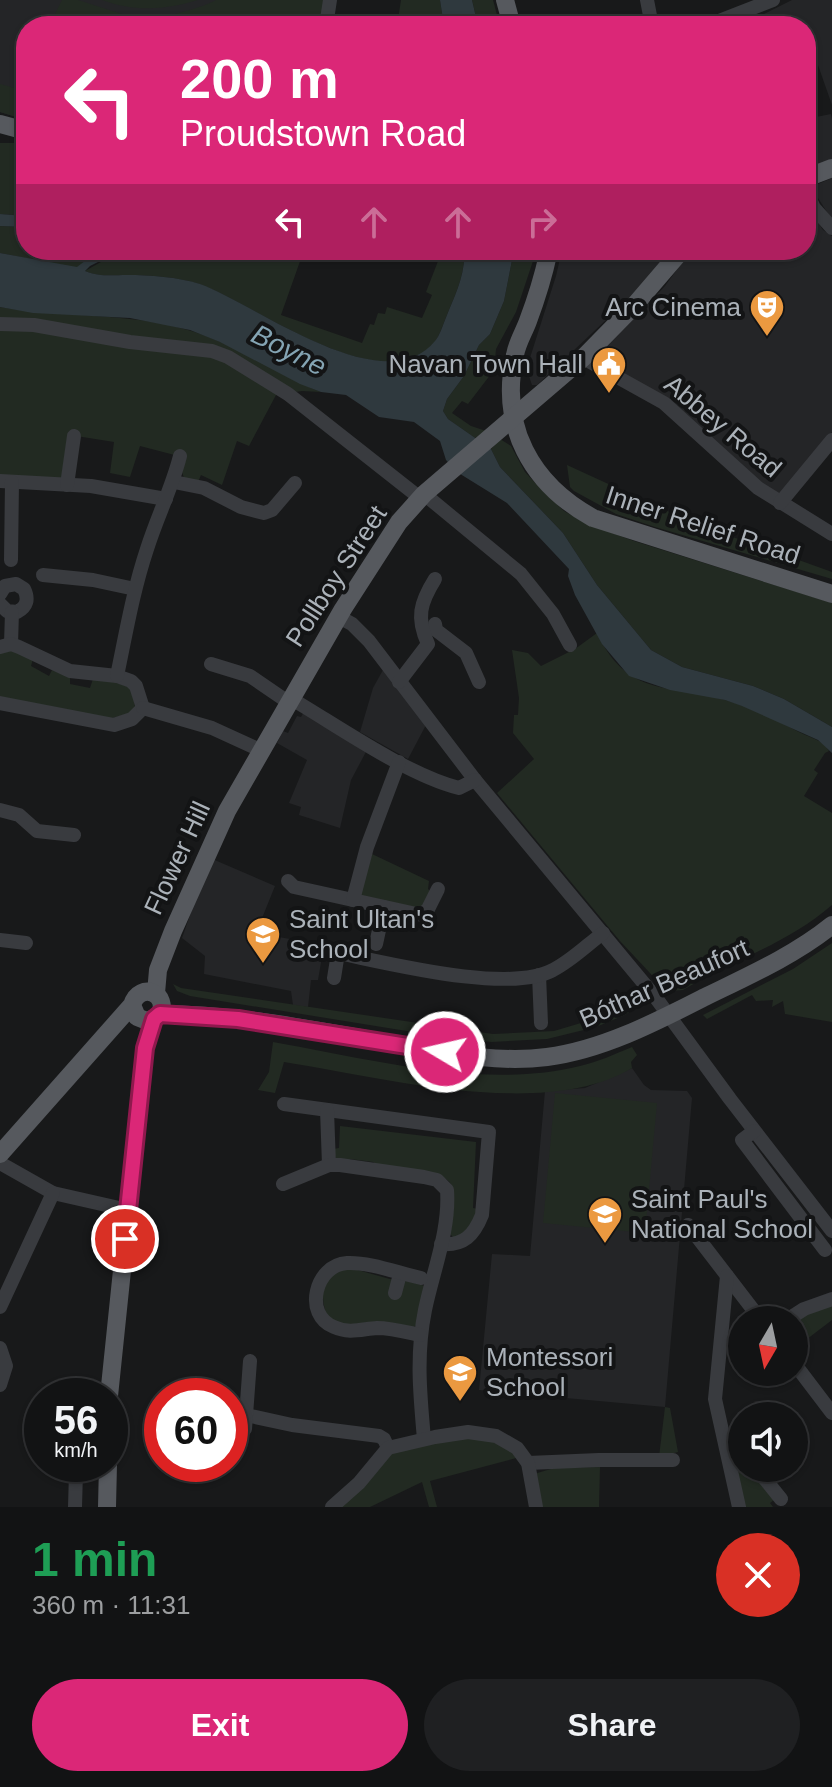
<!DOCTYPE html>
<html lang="en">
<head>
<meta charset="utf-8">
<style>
	:root { --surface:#121314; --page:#1f2022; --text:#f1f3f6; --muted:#9c9ea0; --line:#313234; --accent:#db2777 }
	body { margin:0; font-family:Arial,sans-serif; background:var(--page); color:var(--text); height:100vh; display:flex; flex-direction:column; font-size:30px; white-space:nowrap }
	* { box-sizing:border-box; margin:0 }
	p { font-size:26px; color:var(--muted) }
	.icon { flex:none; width:44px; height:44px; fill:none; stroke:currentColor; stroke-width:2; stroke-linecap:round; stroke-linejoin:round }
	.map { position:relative; height:1507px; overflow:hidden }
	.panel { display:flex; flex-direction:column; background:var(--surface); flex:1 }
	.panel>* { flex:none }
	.top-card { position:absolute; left:16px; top:16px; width:800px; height:244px; border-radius:32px; box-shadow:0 2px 6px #0004,0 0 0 2px var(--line); background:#db2777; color:#fff; overflow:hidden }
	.needle { width:52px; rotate:189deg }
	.fabs { position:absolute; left:728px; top:1306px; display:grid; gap:16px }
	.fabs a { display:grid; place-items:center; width:80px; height:80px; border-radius:50%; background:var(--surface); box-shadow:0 2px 6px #0004,0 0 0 2px var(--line); font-size:40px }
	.speed { position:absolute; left:24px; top:1378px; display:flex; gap:16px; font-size:40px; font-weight:700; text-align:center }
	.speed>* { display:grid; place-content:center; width:104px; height:104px; border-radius:50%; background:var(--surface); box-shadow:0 2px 6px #0004,0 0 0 2px var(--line); line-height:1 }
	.speed small { font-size:20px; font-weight:400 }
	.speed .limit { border:12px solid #d22; background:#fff; color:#111 }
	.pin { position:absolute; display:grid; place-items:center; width:68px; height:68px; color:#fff; margin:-34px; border:4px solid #fff; border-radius:50%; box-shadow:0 2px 8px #0007 }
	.me { position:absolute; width:88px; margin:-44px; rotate:279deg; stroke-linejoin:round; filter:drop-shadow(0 0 6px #0008) }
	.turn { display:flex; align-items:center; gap:28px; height:168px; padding:0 32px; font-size:36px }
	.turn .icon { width:104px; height:104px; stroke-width:2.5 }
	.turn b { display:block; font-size:56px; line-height:68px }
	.lanes { display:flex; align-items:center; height:76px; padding:0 32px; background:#0003; justify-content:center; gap:40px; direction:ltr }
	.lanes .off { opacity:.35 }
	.round { display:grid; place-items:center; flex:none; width:84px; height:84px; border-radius:42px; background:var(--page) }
	.summary { display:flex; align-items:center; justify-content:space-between; height:136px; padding:0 32px }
	h1 { font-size:48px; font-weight:600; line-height:60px; color:#1e9e55 }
	.action { display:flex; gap:16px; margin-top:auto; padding:16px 32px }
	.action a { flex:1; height:92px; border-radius:48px; background:var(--accent); color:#fff; font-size:32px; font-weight:600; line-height:92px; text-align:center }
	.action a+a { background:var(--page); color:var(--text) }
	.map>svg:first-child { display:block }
</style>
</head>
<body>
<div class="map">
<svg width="832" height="1507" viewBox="0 0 832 1507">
	<rect width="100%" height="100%" fill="#18191a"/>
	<g fill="#242527">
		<path d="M 0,0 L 227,0 L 220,26 L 26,26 L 26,120 L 0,112 Z"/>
		<path d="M 792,0 L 832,0 L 832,105 L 812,48 L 806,49 L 806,26 L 746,26 L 746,23 Z"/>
		<path d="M 806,69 L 816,117 L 831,114 L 832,119 L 832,160 L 806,172 Z"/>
		<path d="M 832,178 L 832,220 L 811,187 Z"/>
		<path d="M 806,204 L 823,230 L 832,236 L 832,432 L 782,494 L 776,495 L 599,361 L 597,357 L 665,286 L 691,250 L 806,250 Z"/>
		<path d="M 562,250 L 674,250 L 649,283 L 609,317 L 537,385 L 532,385 L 528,373 L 529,361 L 556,276 Z"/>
		<path d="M 383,670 L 427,723 L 408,759 L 360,732 L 373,688 Z"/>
		<path d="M 305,710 L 368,748 L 351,780 L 340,828 L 299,815 L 301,807 L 289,803 L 307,760 L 277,743 L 283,731 L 288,733 L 297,716 L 301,717 Z"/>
		<path d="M 210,858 L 275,886 L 256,933 L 324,945 L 318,980 L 311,980 L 308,1007 L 293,1005 L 291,991 L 204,974 L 205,956 L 182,938 Z"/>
		<path d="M 632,1068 L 644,1085 L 651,1090 L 687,1091 L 692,1098 L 665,1407 L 479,1390 L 492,1254 L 530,1256 L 545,1091 L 585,1088 Z"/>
	</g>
	<g fill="#222a22">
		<path d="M 62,0 L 78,0 L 125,15 L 130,23 L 127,26 L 26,26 L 26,42 L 16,39 L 21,24 L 45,21 L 54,16 Z"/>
		<path d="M 102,0 L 198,0 C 165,10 135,12 102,0 Z"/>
		<path d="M 216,0 L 324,0 L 321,26 L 145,26 C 155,16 197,11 216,0 Z"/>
		<path d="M 401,0 L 440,0 L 444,26 L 397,26 Z"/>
		<path d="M 472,0 L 493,0 L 500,26 L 478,26 Z"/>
		<path d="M 0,84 L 26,91 L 26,120 L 0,112 Z"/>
		<path d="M 0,143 L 26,143 L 26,216 L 0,214 Z"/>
		<path d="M 0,226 L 26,227 L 26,250 L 104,250 L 90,257 L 77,268 L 0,253 Z"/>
		<path d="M 122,250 L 304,250 L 281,315 L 362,343 L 370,324 L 374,325 L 378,313 L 385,314 L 387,307 L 422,318 L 432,295 L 426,292 L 440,256 L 435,253 L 436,250 L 464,250 C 466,275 454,297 445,320 C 442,327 440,335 435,342 C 384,404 252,302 199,284 C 178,277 149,275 127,275 C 111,275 99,277 85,271 Z"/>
		<path d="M 514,250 L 536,252 L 516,312 L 496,349 L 494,370 L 468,404 L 462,401 L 452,413 L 471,426 L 486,431 L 475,438 L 448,419 L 443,411 L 447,399 L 464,376 L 479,345 L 490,334 L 504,301 Z"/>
		<path d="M 0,307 C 62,318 127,312 188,330 C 235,343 276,374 321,392 L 302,391 L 276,395 L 249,446 L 237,441 L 222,485 L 201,475 L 198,482 L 184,478 L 182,472 L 186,458 L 140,446 L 130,477 L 110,473 L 114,442 L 70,435 L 63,478 L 0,477 Z"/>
		<path d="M 500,439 L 511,446 L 525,472 L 542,490 L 564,511 L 585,523 L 634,541 L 832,603 L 832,727 L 784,699 L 753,686 L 682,667 L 651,650 L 597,585 L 563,533 L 500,467 L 491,449 Z"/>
		<path d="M 567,465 L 713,532 L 743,540 L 832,572 L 832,579 L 655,527 L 616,514 L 574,491 L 570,487 Z"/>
		<path d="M 597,633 C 627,697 668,684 725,700 C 752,707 775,720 799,732 C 810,738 822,739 829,751 L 825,753 L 814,770 L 818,773 L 804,796 L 832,813 L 832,905 C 787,944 733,960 683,990 L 670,991 L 664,988 L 620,941 L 497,793 L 534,759 L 513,733 L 514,715 L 518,715 L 519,698 L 512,650 L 528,653 L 541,666 L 575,649 Z"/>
		<path d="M 9,650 L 33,659 L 31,666 L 49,676 L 52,670 L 70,677 L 70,684 L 90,688 L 93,679 L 104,679 L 133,688 L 135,708 L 128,714 L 109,719 L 0,697 L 0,652 Z"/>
		<path d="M 372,854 L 429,881 L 428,889 L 432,893 L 424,909 L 360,896 Z"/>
		<path d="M 832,943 L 832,1022 L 785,1014 L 783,1001 L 772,1007 L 773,1000 L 756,1001 L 752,995 L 707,1019 L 703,1015 L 793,969 Z"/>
		<path d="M 173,984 L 181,988 L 493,1034 L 554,1031 L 638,1006 L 625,1015 L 596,1027 L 547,1039 L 491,1042 L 419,1033 L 190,996 L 177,991 Z"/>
		<path d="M 273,1042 C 371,1059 483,1090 580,1066 C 598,1062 615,1054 632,1047 L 637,1055 L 631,1062 L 632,1068 C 544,1121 381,1077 284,1062 L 275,1093 L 258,1090 L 269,1072 Z"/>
		<path d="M 555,1093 L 657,1103 L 645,1233 L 543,1223 Z"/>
		<path d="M 340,1126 L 476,1142 L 473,1208 L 479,1209 L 472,1230 L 454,1238 L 450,1234 C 451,1220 458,1197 451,1184 C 445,1171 393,1168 379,1166 L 373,1162 L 350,1159 L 347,1162 L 336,1159 L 333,1149 L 339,1148 Z"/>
		<path d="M 350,1268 C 365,1271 396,1283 407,1281 L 425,1286 L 417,1324 L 413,1328 L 355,1327 L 328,1319 C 322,1302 320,1290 329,1274 Z"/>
		<path d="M 832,1303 L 832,1320 L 794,1349 L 794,1321 Z"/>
		<path d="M 665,1407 L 670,1408 L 678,1452 L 659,1457 Z"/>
		<path d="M 468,1437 L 497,1441 L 520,1457 L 430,1481 L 437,1507 L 429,1507 L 422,1482 L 370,1507 L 338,1507 L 391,1451 Z"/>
		<path d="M 739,1456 L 742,1458 L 742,1468 L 750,1468 L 774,1500 L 770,1503 L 773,1507 L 742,1507 L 735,1457 Z"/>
		<path d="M 600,1467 L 599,1507 L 541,1507 L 534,1474 L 554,1468 Z"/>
	</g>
	<g fill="#2f393e">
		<path d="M 440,0 L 472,0 L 478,26 L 444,26 Z"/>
		<path d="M 0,214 L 26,216 L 26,227 L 0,226 Z"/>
		<path d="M 104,250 L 122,250 L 90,266 L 85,271 C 100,277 112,275 127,275 C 150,275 178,277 200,284 C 252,302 384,404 435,341 C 440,335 442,327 445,320 C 454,297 466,275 464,250 L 514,250 L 504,301 L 490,334 L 479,345 L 464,376 L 447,399 L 443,411 L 448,419 L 491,449 L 500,467 L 563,533 L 597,585 L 651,650 L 682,667 L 753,686 L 784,699 L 832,727 L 832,753 L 818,740 L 742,706 L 725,700 L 670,690 L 629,676 L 602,644 L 575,595 L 568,576 L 569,569 L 507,503 L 457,472 L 446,460 L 440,441 L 414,422 L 379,417 L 346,395 L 321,392 L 300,384 L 220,342 L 190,330 L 130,318 L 33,313 L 0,307 L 0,253 L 77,267 L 90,257 Z"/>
	</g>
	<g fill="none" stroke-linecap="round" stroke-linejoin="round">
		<g stroke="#393b3f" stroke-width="14">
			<path d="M 647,0 L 652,26"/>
			<path d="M 326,26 L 330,0"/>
			<path d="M 683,26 L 719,21 L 773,0"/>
			<path d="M 806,191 L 814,208 L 832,228"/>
			<path d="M 0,324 L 34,325 L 130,342 L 212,351 L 228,357 L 288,394 L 420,498"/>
			<path d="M 583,358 L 664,403 L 758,488 L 832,534"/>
			<path d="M 0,481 L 91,486 L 166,499"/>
			<path d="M 174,482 L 204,488 L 241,507 L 264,513 L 272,510 L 295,483"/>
			<path d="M 67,485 L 74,436"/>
			<path d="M 424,494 L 521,574 L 553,614 L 570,645"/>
			<path d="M 780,503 L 832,440"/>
			<path d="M 11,560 L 12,482"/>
			<path d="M 43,575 L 93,580 L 135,589"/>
			<path d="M 0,594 L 5,586 L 16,584 L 24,589 C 29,599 27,607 17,612 L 7,611 L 0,604"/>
			<path d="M 339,617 L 352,624 L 369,641 L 475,780 L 656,998 L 730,1099 L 832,1231"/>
			<path d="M 435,624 L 436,630 L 466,653 L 479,682"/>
			<path d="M 11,644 L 12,612"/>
			<path d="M 0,647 L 11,644 L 19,647 L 70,671 L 117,676 L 131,681 L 136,686 L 143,708"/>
			<path d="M 211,664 L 250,676 L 288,702"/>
			<path d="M 117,676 C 126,633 133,591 147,549 C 157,517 172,488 180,456"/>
			<path d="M 399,682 L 428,644 C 416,618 420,603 435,579"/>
			<path d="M 290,698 C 338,726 407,775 459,788 L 475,780"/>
			<path d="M 0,703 L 114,725 L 132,719 L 143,708"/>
			<path d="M 143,708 L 212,728 L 260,750"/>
			<path d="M 0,810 L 19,815 L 37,831 L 74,835"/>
			<path d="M 288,881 L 294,887 L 421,915 L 428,909 L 438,889"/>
			<path d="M 353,900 L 367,847 L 399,762"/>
			<path d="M 0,940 L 26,943"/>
			<path d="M 376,944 L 384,907"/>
			<path d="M 539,975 L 541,1023"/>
			<path d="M 334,978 L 338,953 C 388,963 509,994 553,970 C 571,961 587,945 603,933"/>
			<path d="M 284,1104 L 489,1132 L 482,1215 C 474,1235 464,1246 441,1244"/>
			<path d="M 327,1110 L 329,1165"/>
			<path d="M 754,1131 L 742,1140 L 825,1250"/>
			<path d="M 0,1163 L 53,1193 L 128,1210"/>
			<path d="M 283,1184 L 329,1165 L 340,1165 L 424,1177 L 437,1180 L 447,1190 C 450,1230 433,1271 425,1310 C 416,1354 420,1395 424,1439"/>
			<path d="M 688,1225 L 761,1320"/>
			<path d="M 727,1276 L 715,1399 L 739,1507"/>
			<path d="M 395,1293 L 400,1274"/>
			<path d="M 0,1307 L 53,1193"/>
			<path d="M 787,1320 L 804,1309 L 832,1299"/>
			<path d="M 420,1335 C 406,1332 391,1328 377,1328 C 362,1329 349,1334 334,1327 C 303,1315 315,1265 347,1263 C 370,1262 398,1273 421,1278"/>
			<path d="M 0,1348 L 6,1366 L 0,1385"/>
			<path d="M 794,1363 L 832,1413"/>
			<path d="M 246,1415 L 292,1425 L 379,1436 L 384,1439 L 388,1448"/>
			<path d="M 245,1429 L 250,1361"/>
			<path d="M 528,1463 L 599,1460 L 673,1460"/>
			<path d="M 756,1468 L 781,1499"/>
			<path d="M 75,1507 L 76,1472 L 107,1472"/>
			<path d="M 332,1507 L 359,1483 L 388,1448 L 435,1437 L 468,1432 L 496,1436 L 517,1448 L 528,1463 L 536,1507"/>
		</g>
		<g stroke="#56595e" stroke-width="18">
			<path d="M 505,0 L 512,26"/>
			<path d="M 0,124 L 26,131"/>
			<path d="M 806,178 L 832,168"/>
			<path d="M 549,250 C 544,274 537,297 528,321 C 524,332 517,343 515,355 C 499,426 531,484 593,518 L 832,594"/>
			<path d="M 156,993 L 158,970 L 173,931 L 227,811 L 343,609 L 399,522 L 424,494 L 583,358 L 633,307 L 682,250"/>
			<path d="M 160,1014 C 243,1014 326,1033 407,1046 C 453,1054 500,1063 547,1057 C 602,1050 656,1022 705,997 C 748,976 795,955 832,925"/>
			<path d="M 0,1154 L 132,1005 C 140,980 171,994 159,1016 L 147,1021 L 137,1017 L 132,1005"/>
			<path d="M 109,1396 L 145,1048 L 154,1019"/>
			<path d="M 107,1507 L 108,1464"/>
		</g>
	</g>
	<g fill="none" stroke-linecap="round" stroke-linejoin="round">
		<g stroke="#8e194d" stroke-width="20">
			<path id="route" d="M 125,1239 L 145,1048 L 154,1019 L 160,1014 L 238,1019 L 445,1052"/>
		</g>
		<use href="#route" stroke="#db2777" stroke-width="14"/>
	</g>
	<defs>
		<g id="theatre-pin" transform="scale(1.8)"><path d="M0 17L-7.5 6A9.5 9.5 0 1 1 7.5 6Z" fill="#eb9940" stroke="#131415"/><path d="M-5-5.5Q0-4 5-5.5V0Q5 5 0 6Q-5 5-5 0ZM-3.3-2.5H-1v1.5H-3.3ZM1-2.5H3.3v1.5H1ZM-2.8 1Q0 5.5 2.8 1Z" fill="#fff"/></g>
		<g id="civic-pin" transform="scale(1.8)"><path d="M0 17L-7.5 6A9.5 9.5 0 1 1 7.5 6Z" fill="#eb9940" stroke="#131415"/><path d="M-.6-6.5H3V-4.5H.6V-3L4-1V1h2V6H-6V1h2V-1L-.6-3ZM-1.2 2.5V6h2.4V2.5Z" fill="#fff"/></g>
		<g id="school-pin" transform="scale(1.8)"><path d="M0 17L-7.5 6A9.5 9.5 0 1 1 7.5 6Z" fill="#eb9940" stroke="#131415"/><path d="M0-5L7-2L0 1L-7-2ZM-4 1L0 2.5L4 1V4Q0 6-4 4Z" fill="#fff"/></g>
	</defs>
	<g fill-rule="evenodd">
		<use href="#theatre-pin" x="767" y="307"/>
		<use href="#civic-pin" x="609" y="364"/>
		<use href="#school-pin" x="263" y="934"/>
		<use href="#school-pin" x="605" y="1214"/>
		<use href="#school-pin" x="460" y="1372"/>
	</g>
	<g text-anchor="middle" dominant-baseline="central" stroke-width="8" stroke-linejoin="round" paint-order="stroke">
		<g font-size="26" fill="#abb2b9" stroke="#131415" text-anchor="start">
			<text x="741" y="307" text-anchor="end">Arc Cinema</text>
			<text x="583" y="364" text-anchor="end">Navan Town Hall</text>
			<text x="289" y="919">Saint Ultan's<tspan x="289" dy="30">School</tspan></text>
			<text x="631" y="1199">Saint Paul's<tspan x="631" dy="30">National School</tspan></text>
			<text x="486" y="1357">Montessori<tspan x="486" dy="30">School</tspan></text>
		</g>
		<g font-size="26" fill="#abb2b9" stroke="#131415">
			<text transform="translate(723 426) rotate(40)">Abbey Road</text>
			<text transform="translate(703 525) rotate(18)">Inner Relief Road</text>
			<text transform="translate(336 576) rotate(-57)">Pollboy Street</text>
			<text transform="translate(177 858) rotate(-65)">Flower Hill</text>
			<text transform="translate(664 983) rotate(-24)">Bóthar Beaufort</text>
		</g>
		<g font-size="28" font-style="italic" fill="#84a4b3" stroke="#131415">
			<text transform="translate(289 350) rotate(27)">Boyne</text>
		</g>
	</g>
</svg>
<div class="fabs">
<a><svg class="needle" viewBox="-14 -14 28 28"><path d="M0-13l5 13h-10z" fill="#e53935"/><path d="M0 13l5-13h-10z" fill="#9c9ea0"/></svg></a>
<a><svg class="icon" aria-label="sound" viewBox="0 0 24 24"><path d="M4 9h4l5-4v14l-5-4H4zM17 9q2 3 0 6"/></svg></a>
</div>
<div class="speed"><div>56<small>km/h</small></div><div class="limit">60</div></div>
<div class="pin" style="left:125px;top:1239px;background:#d93025"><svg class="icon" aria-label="arrive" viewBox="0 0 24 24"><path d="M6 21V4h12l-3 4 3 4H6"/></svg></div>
<svg class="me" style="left:445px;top:1052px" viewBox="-20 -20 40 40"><circle r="17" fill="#db2777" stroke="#fff" stroke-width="3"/><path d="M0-11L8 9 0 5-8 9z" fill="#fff"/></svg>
<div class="top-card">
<div class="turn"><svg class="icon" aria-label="left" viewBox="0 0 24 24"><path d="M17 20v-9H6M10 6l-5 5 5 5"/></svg><div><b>200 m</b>Proudstown Road</div></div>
<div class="lanes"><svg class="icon" aria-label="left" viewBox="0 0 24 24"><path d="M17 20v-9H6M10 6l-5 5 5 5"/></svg><svg class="icon off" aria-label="ahead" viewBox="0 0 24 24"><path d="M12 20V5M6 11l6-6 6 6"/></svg><svg class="icon off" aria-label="ahead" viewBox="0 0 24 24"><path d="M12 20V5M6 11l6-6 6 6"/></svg><svg class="icon off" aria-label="right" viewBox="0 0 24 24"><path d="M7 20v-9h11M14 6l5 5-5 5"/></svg></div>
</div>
</div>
<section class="panel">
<div class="summary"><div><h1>1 min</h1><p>360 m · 11:31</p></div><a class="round" style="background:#d93025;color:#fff"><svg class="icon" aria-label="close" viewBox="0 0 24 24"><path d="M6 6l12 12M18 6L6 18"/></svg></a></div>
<div class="action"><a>Exit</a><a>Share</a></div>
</section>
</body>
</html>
